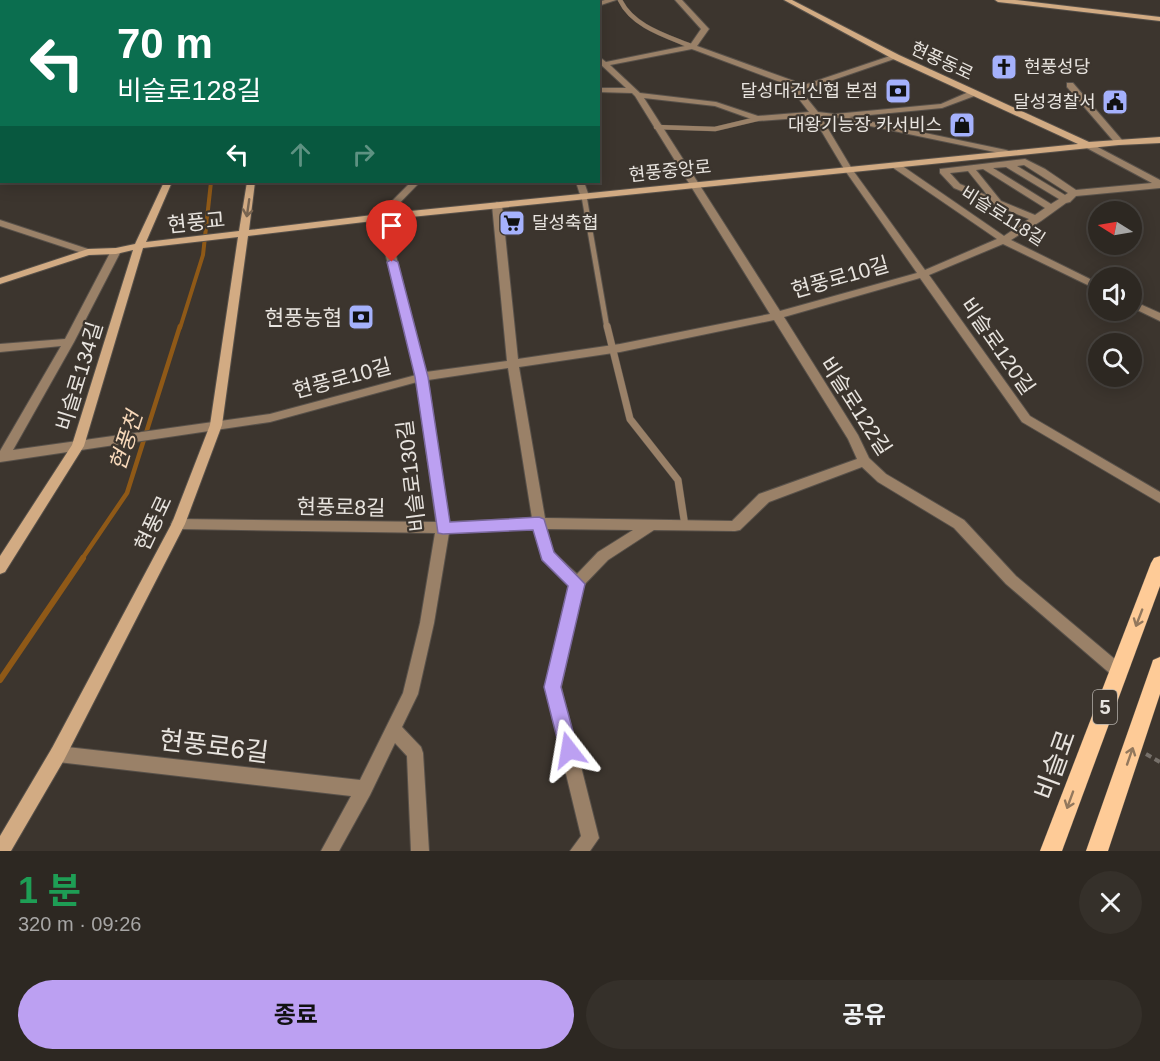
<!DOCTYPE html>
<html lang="ko">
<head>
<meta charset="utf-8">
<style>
	:root { --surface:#2d2822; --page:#35302a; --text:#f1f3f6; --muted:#a7a6a5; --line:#484440; --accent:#bca0f2 }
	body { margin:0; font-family:Arial,"Noto Sans KR",sans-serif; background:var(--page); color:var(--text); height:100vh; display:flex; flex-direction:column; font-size:22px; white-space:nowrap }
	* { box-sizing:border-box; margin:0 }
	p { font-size:20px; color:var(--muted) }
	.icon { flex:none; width:33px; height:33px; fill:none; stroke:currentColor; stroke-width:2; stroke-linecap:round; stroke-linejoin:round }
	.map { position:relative; height:851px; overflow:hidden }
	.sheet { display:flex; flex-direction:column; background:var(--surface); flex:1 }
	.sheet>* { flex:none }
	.guide { position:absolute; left:0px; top:0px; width:600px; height:183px; box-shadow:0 3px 15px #0003,0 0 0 2px var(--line); background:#0b6e4f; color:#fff; overflow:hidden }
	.needle { width:39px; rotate:281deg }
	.fabs { position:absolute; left:1088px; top:201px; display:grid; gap:12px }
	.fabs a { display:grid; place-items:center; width:54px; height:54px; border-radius:50%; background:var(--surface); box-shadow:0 3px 15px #0003,0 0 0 2px var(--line); font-size:30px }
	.pin { position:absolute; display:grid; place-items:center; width:51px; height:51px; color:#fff; margin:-62px -26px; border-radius:50% 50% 50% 0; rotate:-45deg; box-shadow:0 0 6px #0007 }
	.pin .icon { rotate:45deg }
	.me { position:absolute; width:66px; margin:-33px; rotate:346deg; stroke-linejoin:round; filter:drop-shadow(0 0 4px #0008) }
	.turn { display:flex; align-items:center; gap:21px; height:126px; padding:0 18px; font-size:27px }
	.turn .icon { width:78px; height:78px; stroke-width:2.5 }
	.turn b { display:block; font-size:42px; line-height:51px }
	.lanes { display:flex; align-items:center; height:57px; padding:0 18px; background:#0003; justify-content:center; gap:30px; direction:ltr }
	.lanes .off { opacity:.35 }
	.round { display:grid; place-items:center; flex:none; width:63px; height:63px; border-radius:32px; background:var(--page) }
	.head { display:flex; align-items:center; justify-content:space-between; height:102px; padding:0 18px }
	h1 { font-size:36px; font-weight:700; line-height:45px; color:#1e9e55 }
	.primary-button { display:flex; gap:12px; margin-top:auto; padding:12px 18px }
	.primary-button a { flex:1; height:69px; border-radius:36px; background:var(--accent); color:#111; font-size:24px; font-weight:700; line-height:69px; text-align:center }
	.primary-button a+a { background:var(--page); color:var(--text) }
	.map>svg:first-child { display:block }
</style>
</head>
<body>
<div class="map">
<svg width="1160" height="851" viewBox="0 0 1160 851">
	<rect width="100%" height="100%" fill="#3c352e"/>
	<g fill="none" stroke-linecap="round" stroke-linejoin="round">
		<path stroke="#8f5917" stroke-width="4" d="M 180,328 L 203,255 L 211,182"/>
		<path stroke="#8f5917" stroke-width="4.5" d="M 82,559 L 127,493 L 180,326"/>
		<path stroke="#8f5917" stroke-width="6" d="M 0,680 L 83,558"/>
		<g stroke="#58514a" stroke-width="5">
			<g id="lane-far2">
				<path d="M 620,0 C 633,27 667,36 693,47"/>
				<path d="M 656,127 L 715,129 L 757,119"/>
			</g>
		</g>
		<g stroke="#58514a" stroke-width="7">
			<path id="lane-far1" d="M 584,196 L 607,328"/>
		</g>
		<g stroke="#58514a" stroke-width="8">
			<path id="lane" d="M 607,326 L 630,419 L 678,480 L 685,526"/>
		</g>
		<g stroke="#58514a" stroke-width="2">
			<g id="street">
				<path d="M 66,0 L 73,0 L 65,2 Z"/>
				<path d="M 127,0 L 173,0 L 176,2 L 128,2 Z"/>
				<path d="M 410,0 L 416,0 L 409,2 Z"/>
				<path d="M 494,0 L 502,0 L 493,2 Z"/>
				<path d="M 522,0 L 529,0 L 530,2 L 523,2 Z"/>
				<path d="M 541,0 L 552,2 L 542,2 Z"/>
				<path d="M 605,0 L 616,0 L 598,6 L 598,2 Z"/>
				<path d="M 675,0 L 682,0 L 709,29 L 697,46 L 794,81 L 798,87 L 893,55 L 900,57 L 801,91 L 818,112 L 835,114 L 941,104 L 971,91 L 977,91 L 977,95 L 942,108 L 849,117 L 1006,150 L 1009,151 L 1009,155 L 846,121 L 843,121 L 843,118 L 821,117 L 852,169 L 925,270 L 997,239 L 892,167 L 892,163 L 898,163 L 1004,236 L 1029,219 L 954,188 L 940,173 L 940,169 L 1025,159 L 1045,169 L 1076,190 L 1152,183 L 1085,147 L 1085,143 L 1088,142 L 1160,180 L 1160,188 L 1076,196 L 1070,202 L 1066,203 L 1041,221 L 1011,240 L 1098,283 L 1098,290 L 1003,244 L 929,275 L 1030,416 L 1160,492 L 1160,503 L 1022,422 L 920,278 L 784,317 L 858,435 L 869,458 L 886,474 L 964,520 L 1016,576 L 1123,666 L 1126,671 L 1123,676 L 1118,678 L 1113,676 L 1006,584 L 954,528 L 878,482 L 862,467 L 769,502 L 740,530 L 735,531 L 654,530 L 608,560 L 583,586 L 561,687 L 599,838 L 590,851 L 570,851 L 581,836 L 545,687 L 570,585 L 542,559 L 534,529 L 449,533 L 434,623 L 418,694 L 402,727 L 421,747 L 423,753 L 429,851 L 411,851 L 407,756 L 395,743 L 370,795 L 339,851 L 321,851 L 351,796 L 58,762 L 52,760 L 50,754 L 52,748 L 58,746 L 360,780 L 403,693 L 420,623 L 435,533 L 178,529 L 173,528 L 171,524 L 173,520 L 178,519 L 436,522 L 417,382 L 270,422 L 0,462 L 0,451 L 61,346 L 0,352 L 0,344 L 65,339 L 111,251 L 113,249 L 119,249 L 121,251 L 74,342 L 13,450 L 270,414 L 416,375 L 376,217 L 411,182 L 420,182 L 386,217 L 426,372 L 507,361 L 492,205 L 497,202 L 502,205 L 518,359 L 620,344 L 770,314 L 635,96 L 632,93 L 598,92 L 598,88 L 626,88 L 598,62 L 598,56 L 606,62 L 690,45 L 701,29 ZM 692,49 L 788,85 L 809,112 L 758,116 L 716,102 L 640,93 L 610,65 ZM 644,98 L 715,106 L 757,121 L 813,117 L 844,169 L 917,273 L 780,311 ZM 1024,165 L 1068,193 L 1065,195 L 1017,166 ZM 1006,167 L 1059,199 L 1051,204 L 993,168 ZM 983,169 L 1045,208 L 1035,215 L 1001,201 L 976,170 ZM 968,171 L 988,196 L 960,184 L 950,173 ZM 774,320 L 848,439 L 857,459 L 759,494 L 732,521 L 545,518 L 519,367 L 620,352 ZM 508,368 L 532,518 L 449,522 L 428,380 ZM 547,529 L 633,530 L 598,552 L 577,574 L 553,552 Z"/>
				<rect x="0" y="32" width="2" height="5"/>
				<path d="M 0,48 L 2,48 L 0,53 Z"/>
				<path d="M 1067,83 L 1073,83 L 1122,140 L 1122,144 L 1116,144 L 1067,87 Z"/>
				<rect x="0" y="100" width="2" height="4"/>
				<path d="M 2,165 L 2,171 L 0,172 L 0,166 Z"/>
				<path d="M 576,182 L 584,182 L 589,196 L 587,198 L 581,198 Z"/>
				<path d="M 0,220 L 91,250 L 93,252 L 88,255 L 85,254 L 0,226 Z"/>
				<path d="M 1131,300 L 1160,313 L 1160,321 L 1131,307 Z"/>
			</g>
		</g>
		<g stroke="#58514a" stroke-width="2">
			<g id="secondary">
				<path d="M 276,0 L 282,0 L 275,2 Z"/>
				<path d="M 329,0 L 335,0 L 328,2 Z"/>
				<path d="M 784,0 L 792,0 L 899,55 L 1089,142 L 1160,137 L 1160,143 L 1119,145 L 381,220 L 248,236 L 222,425 L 185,524 L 64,760 L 11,851 L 0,851 L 0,836 L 52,748 L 172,523 L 210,425 L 238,237 L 143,248 L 84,446 L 5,572 L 0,574 L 0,556 L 72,445 L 133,250 L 116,254 L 89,255 L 0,284 L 0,278 L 88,249 L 116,248 L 135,244 L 164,182 L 172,182 L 146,242 L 239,231 L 247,182 L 255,182 L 249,230 L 381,214 L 1078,144 L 893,59 Z"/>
				<path d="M 995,0 L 1015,0 L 1160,17 L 1160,21 L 998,2 Z"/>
				<path d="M 0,146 L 2,147 L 2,152 L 0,152 Z"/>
			</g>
		</g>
		<g stroke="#58514a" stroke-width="1">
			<g id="primary">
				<path d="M 1160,556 L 1160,586 L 1062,851 L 1040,851 L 1151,563 L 1154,558 Z"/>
				<path d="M 1160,657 L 1160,694 L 1108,851 L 1086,851 L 1151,666 L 1153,660 Z"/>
			</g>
		</g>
		<path stroke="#76706a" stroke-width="4" stroke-dasharray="6 4" stroke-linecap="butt" d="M 1146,754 L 1160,762"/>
		<use href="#lane-far2" stroke="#9a8168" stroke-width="4.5"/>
		<use href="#lane-far1" stroke="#9a8168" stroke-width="5"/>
		<use href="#lane" stroke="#9a8168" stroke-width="7"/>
		<use href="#street" fill="#9a8168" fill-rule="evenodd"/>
		<use href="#secondary" fill="#d2ab83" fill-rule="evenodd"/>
		<use href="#primary" fill="#fecb97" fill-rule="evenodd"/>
	</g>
	<defs><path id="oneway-shaft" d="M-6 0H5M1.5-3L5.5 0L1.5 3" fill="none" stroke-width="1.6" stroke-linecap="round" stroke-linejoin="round" transform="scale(1.5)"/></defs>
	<use stroke="#786450" href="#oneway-shaft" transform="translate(248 208) rotate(98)"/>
	<g stroke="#93785d">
		<use href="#oneway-shaft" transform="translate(1139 618) rotate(111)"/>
		<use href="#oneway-shaft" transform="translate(1130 756) rotate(-71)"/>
		<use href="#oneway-shaft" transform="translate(1070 800) rotate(110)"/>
	</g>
	<path fill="#bca0f2" stroke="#7a689d" stroke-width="1.5" d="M 392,259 L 398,262 L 428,377 L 450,522 L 539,517 L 544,519 L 554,552 L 585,584 L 561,687 L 578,750 L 575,757 L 569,759 L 563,757 L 560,750 L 544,687 L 568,586 L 542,560 L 533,530 L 443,534 L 438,533 L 415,377 L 387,262 Z"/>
	<defs>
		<g id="church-square" transform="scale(1.35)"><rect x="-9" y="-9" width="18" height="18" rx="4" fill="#a5b1fc" stroke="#3c352e"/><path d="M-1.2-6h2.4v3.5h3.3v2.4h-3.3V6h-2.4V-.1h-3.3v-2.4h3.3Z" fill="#111"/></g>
		<g id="bank-square" transform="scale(1.35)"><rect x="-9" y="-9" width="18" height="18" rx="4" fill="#a5b1fc" stroke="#3c352e"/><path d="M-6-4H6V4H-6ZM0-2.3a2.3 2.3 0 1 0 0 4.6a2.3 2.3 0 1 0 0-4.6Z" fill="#111"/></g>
		<g id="civic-square" transform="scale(1.35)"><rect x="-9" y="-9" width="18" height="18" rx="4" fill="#a5b1fc" stroke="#3c352e"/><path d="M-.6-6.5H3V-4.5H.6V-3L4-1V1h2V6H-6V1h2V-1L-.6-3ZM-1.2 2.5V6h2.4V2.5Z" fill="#111"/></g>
		<g id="shop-square" transform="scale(1.35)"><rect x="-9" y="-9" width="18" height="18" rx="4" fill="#a5b1fc" stroke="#3c352e"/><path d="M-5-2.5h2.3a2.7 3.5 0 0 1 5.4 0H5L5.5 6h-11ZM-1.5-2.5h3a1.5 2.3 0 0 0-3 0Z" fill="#111"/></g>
		<g id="supermarket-square" transform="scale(1.35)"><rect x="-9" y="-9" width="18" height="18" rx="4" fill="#a5b1fc" stroke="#3c352e"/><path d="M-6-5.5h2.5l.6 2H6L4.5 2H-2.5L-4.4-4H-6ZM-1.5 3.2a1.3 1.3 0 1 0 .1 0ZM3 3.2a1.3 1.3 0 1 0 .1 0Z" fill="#111"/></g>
	</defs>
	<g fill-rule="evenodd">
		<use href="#church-square" x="1004" y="67"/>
		<use href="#bank-square" x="898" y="91"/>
		<use href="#civic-square" x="1115" y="102"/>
		<use href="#shop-square" x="962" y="125"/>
		<use href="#supermarket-square" x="512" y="223"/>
		<use href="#bank-square" x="361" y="317"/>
	</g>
	<g text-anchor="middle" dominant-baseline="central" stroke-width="4.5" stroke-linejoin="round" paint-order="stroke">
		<g font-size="18" fill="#e8e4df" stroke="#3c352e">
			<text transform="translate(942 61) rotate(25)">현풍동로</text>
			<text transform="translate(670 171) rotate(-6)">현풍중앙로</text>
			<text transform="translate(1003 216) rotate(32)">비슬로118길</text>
		</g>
		<g font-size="18" fill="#e8e4df" stroke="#3c352e" text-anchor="end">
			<text x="1024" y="67" text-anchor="start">현풍성당</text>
			<text x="878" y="91">달성대건신협 본점</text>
			<text x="1096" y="102">달성경찰서</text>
			<text x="942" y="125">대왕기능장 카서비스</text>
			<text x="532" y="223" text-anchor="start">달성축협</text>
		</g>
		<rect fill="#3c352e" stroke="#b4b0aa" stroke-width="1.5" x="1093" y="690" width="24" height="34" rx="4.5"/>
		<g font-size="20" font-weight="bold" fill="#e8e4df">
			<text x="1105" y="707">5</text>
		</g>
		<g font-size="21" fill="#e8e4df" stroke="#3c352e">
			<text transform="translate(196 222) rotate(-6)">현풍교</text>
			<text transform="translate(840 277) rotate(-16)">현풍로10길</text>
			<text transform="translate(998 346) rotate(55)">비슬로120길</text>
			<text transform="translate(79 376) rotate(-73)">비슬로134길</text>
			<text transform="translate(342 378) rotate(-15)">현풍로10길</text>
			<text transform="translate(856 406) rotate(57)">비슬로122길</text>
			<text transform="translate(411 476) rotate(-97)">비슬로130길</text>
			<text transform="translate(341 507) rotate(1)">현풍로8길</text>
			<text transform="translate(153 523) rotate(-65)">현풍로</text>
		</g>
		<g font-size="21" fill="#e8e4df" stroke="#3c352e" text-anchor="end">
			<text x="342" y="317">현풍농협</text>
		</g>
		<g font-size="22" font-style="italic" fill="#f7d8b9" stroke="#3c352e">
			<text transform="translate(126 441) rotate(-72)">현풍천</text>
		</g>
		<g font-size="26" fill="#e8e4df" stroke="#3c352e">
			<text transform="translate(214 746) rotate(7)">현풍로6길</text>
			<text transform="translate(1055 765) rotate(-70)">비슬로</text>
		</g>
	</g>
</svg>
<div class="fabs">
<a><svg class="needle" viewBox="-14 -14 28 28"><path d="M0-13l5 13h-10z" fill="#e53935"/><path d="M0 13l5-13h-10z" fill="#a7a6a5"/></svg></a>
<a><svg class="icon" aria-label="sound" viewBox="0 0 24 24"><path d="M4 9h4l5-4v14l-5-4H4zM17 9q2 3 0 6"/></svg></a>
<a><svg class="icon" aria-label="search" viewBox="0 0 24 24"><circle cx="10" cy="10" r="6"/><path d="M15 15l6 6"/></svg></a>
</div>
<div class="pin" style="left:392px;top:262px;background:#d93025"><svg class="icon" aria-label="arrive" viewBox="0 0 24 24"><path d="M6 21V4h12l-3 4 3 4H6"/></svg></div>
<svg class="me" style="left:569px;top:750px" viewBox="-20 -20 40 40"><path d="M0-17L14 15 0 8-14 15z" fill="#bca0f2" stroke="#fff" stroke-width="4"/></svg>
<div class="guide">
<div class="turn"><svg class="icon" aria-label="left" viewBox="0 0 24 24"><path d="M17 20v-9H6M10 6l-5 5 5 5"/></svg><div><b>70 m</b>비슬로128길</div></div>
<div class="lanes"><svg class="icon" aria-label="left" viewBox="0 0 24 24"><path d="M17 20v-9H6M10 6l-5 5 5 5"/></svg><svg class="icon off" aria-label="ahead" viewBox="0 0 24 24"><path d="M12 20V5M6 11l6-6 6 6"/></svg><svg class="icon off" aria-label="right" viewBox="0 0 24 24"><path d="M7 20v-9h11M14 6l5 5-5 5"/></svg></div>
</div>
</div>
<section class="sheet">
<div class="head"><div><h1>1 분</h1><p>320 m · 09:26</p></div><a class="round"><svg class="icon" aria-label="close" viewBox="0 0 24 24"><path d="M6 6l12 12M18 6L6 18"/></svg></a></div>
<div class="primary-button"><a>종료</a><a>공유</a></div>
</section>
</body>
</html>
